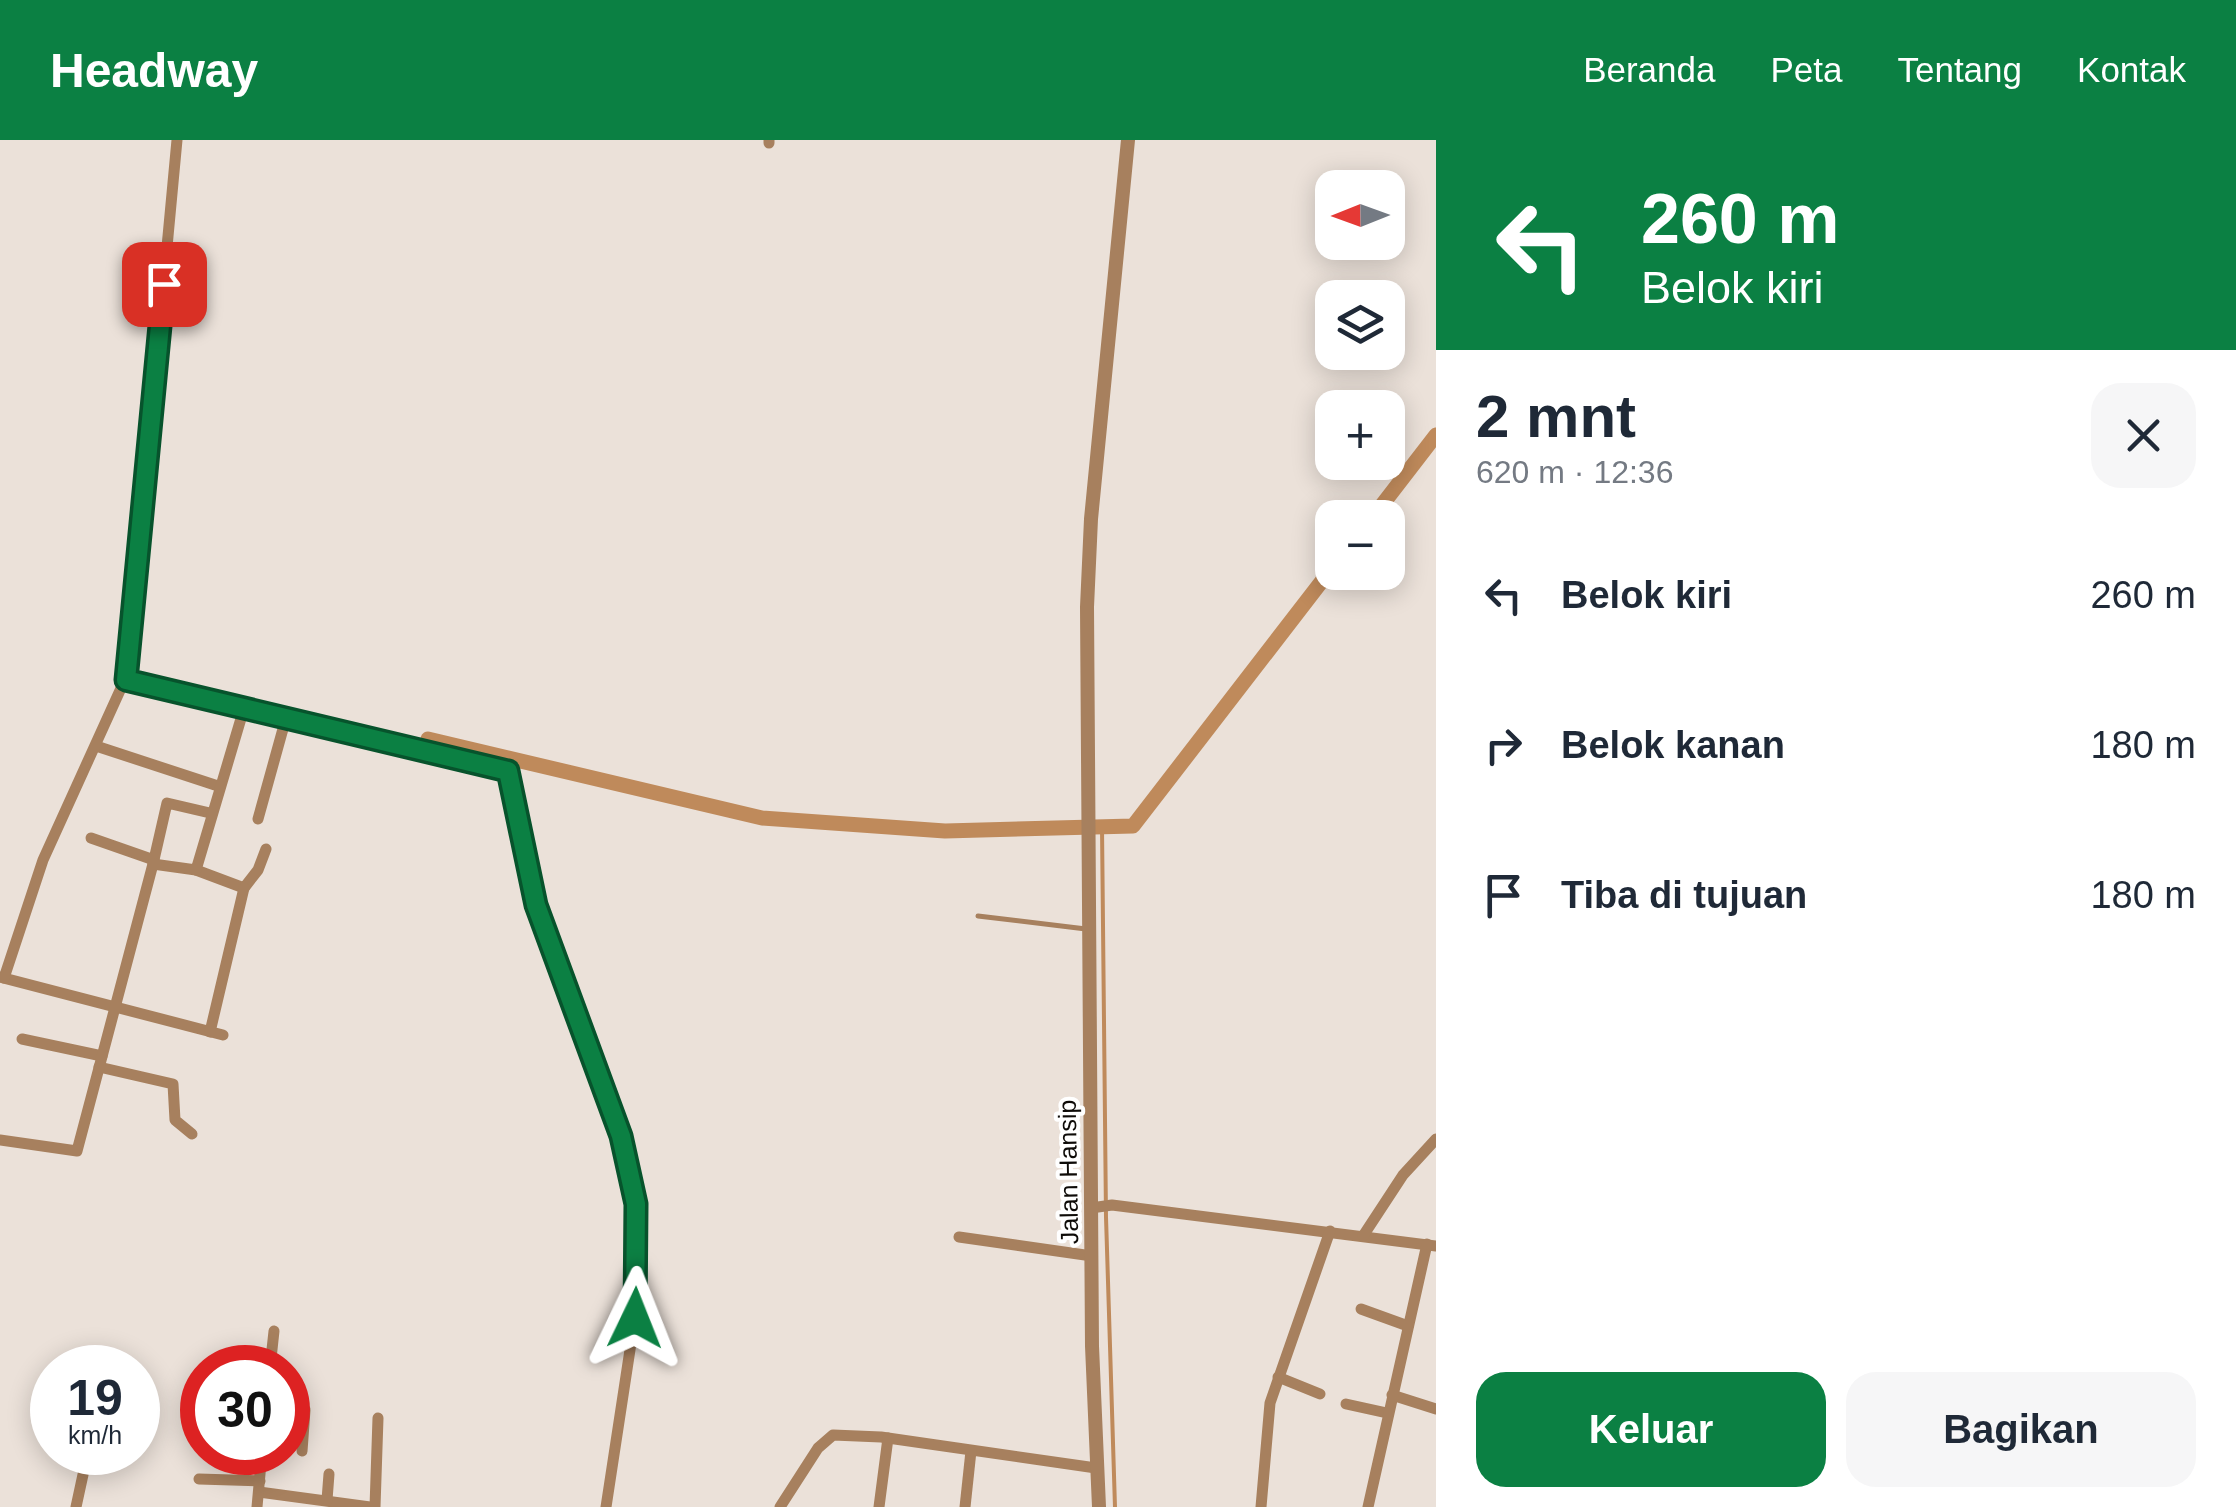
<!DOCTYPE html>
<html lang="id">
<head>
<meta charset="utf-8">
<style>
	:root { --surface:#fff; --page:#f6f6f7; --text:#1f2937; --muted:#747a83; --accent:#0b8043 }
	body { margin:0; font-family:Arial,sans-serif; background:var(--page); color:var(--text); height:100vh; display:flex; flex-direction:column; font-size:38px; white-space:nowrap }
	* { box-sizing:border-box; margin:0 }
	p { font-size:32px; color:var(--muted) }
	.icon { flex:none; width:55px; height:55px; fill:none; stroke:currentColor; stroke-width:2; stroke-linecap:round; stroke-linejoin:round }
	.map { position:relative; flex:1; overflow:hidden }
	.drawer { display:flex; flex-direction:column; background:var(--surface); width:800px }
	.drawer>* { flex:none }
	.banner { background:#0b8043; color:#fff; overflow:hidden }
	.needle { width:65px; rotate:269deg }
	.controls { position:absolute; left:1315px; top:30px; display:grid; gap:20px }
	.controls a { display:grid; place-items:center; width:90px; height:90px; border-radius:20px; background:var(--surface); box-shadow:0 5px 25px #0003; font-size:50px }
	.speed { position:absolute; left:30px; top:1205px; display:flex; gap:20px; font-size:50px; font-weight:700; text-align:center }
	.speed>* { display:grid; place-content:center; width:130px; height:130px; border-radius:50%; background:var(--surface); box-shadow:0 5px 25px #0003; line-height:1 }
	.speed small { font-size:25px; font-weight:400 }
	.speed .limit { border:15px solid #d22; background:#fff; color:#111 }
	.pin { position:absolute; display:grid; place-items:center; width:85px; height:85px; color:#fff; margin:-42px; border-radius:20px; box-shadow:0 5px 15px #0006 }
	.me { position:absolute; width:110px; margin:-55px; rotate:2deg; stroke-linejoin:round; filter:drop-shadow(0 0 8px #0008) }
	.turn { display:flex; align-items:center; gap:35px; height:210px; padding:0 40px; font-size:45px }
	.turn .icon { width:130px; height:130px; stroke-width:2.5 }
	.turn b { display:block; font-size:70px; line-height:85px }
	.round { display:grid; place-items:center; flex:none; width:105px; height:105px; border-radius:30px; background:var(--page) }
	.head { display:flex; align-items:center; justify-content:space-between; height:170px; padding:0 40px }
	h1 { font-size:60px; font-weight:700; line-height:75px }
	.action { display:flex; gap:20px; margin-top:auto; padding:20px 40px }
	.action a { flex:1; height:115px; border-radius:30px; background:var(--accent); color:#fff; font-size:40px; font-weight:700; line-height:115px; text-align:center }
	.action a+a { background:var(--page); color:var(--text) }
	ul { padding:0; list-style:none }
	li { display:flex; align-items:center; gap:30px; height:150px; padding:0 40px }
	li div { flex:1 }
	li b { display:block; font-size:38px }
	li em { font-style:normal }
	header { display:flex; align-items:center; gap:60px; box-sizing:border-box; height:140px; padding:0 50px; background:var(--accent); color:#fff }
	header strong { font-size:48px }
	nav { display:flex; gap:55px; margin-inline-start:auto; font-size:35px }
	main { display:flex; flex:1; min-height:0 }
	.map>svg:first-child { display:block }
</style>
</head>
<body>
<header>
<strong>Headway</strong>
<nav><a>Beranda</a><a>Peta</a><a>Tentang</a><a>Kontak</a></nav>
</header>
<main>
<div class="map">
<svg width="1436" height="1367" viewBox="0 0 1436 1367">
	<rect width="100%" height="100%" fill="#ebe1d9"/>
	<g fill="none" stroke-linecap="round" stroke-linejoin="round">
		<path stroke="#bf8a5b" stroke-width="4" d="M 1102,687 L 1106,1077 L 1115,1367"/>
		<g stroke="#bf8a5b" stroke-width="15">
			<path d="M 1372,378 L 1436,295"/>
			<path d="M 428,599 L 762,678 L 945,691 L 1133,686 L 1332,428"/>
		</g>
		<path stroke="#a7805e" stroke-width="5" d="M 978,776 L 1086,789"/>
		<g stroke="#a7805e" stroke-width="11">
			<path d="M 769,3 L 769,0"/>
			<path d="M 126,540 L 245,565"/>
			<path d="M 96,606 L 218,646"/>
			<path d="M 258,679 L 286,578"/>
			<path d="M 91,698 L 154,720"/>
			<path d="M 153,724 L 167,663 L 210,673"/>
			<path d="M 196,730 L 244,748 L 258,730 L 266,709"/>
			<path d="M 0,837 L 223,895"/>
			<path d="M 4,838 L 43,720 L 127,535 L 177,0"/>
			<path d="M 210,892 L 244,748"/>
			<path d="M 22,899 L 102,916"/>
			<path d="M 99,927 L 173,944 L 175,980 L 192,994"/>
			<path d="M 0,1000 L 77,1011 L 153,724 L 196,730 L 245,565 L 508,631 L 537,765 L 621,996 L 636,1063 L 635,1177 L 606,1367"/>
			<path d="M 1091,1068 L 1112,1065 L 1436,1106"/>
			<path d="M 1363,1096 L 1403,1035 L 1436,999"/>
			<path d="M 959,1097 L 1092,1116"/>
			<path d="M 1361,1169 L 1408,1186"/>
			<path d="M 270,1228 L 274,1191"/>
			<path d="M 1278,1237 L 1320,1254"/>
			<path d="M 1392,1255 L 1436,1269"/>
			<path d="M 1346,1264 L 1387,1273"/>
			<path d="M 288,1267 L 305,1270 L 302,1311"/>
			<path d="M 199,1339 L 260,1341"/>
			<path d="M 259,1352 L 370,1367"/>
			<path d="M 327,1360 L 329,1334"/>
			<path d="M 76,1367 L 84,1330 L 94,1312"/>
			<path d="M 257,1367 L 262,1312"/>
			<path d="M 375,1367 L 378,1278"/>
			<path d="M 780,1367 L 818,1308 L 833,1295 L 881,1297 L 1096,1328"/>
			<path d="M 879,1367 L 888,1298"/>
			<path d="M 965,1367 L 971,1311"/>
			<path d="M 1261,1367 L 1270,1263 L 1330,1091"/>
			<path d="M 1368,1367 L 1427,1104"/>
		</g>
		<path stroke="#a7805e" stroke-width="14" d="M 1099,1367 L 1092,1206 L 1087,467 L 1091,379 L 1128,0"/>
	</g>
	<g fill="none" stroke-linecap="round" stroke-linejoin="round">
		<g stroke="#07532c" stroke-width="25">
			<path id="route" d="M 164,144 L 126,540 L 508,631 L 536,765 L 621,996 L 636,1064 L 635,1178"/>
		</g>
		<use href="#route" stroke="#0b8043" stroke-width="18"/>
	</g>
	<g text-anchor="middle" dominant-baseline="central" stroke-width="8" stroke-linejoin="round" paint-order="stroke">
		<g font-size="25" fill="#0e0b08" stroke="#fff">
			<text transform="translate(1068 1032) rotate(-91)">Jalan Hansip</text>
		</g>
	</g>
</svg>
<div class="controls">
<a><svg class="needle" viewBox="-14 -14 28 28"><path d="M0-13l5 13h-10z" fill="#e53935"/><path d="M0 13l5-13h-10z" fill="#747a83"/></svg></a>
<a><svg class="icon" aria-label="layers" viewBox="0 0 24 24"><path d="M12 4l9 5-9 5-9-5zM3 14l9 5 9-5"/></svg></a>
<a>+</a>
<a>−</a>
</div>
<div class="speed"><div>19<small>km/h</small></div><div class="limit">30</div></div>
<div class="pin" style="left:164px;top:144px;background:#d93025"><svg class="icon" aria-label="arrive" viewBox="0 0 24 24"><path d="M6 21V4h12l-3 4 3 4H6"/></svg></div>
<svg class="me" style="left:635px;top:1178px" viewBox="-20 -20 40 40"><path d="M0-17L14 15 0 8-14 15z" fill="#0b8043" stroke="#fff" stroke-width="4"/></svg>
</div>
<section class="drawer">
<div class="banner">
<div class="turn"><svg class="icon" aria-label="left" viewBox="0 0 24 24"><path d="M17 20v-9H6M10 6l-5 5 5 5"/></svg><div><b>260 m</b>Belok kiri</div></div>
</div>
<div class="head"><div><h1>2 mnt</h1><p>620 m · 12:36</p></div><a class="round"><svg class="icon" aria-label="close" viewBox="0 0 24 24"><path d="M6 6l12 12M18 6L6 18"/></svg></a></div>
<ul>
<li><svg class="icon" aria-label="left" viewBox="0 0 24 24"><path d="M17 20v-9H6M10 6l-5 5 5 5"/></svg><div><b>Belok kiri</b></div><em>260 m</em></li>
<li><svg class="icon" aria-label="right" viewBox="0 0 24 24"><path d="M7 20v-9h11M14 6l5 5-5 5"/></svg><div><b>Belok kanan</b></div><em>180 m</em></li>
<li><svg class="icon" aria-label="arrive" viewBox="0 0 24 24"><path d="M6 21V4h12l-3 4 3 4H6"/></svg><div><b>Tiba di tujuan</b></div><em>180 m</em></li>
</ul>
<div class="action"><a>Keluar</a><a>Bagikan</a></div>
</section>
</main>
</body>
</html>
